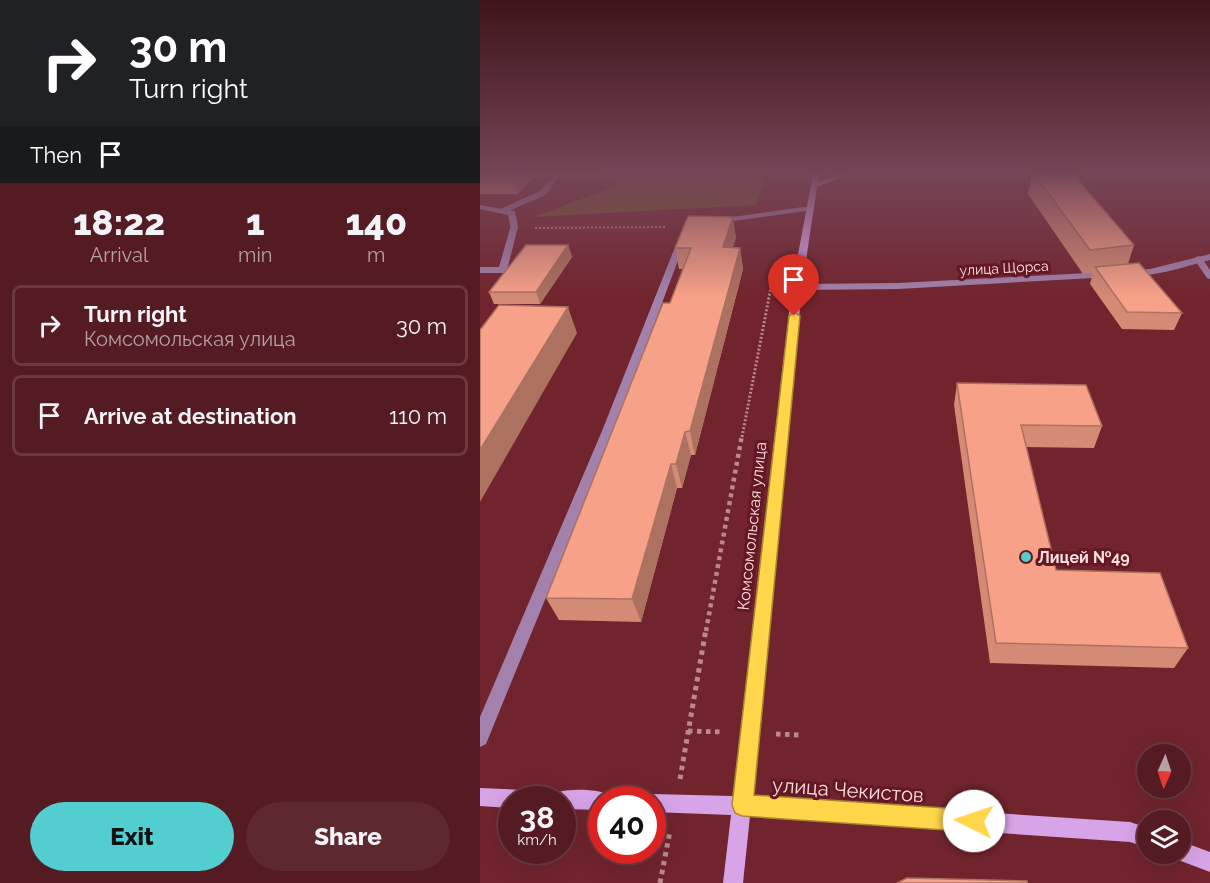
<!DOCTYPE html>
<html lang="en">
<head>
<meta charset="utf-8">
<style>
	:root { --surface:#551b22; --page:#5e282f; --text:#f1f3f6; --muted:#b6a1a5; --line:#6b3940; --accent:#52cdd0 }
	body { margin:0; font-family:Raleway,sans-serif; background:var(--page); color:var(--text); height:100vh; display:flex; flex-direction:column; font-size:22px; white-space:nowrap }
	* { box-sizing:border-box; margin:0 }
	p { font-size:20px; color:var(--muted) }
	.icon { flex:none; width:33px; height:33px; fill:none; stroke:currentColor; stroke-width:2; stroke-linecap:round; stroke-linejoin:round }
	.map { position:relative; flex:1; overflow:hidden }
	.panel { display:flex; flex-direction:column; background:var(--surface); width:480px }
	.panel>* { flex:none }
	.top-card { background:#202124; color:#fff; overflow:hidden }
	.needle { width:39px; rotate:183deg }
	.buttons { position:absolute; left:657px; top:744px; display:grid; gap:12px }
	.buttons a { display:grid; place-items:center; width:54px; height:54px; border-radius:50%; background:var(--surface); box-shadow:0 6px 24px #0002,0 0 0 2px var(--line); font-size:30px }
	.speed { position:absolute; left:18px; top:786px; display:flex; gap:12px; font-size:30px; font-weight:700; text-align:center }
	.speed>* { display:grid; place-content:center; width:78px; height:78px; border-radius:50%; background:var(--surface); box-shadow:0 6px 24px #0002,0 0 0 2px var(--line); line-height:1 }
	.speed small { font-size:15px; font-weight:400 }
	.speed .limit { border:9px solid #d22; background:#fff; color:#111 }
	.pin { position:absolute; display:grid; place-items:center; width:51px; height:51px; color:#fff; margin:-62px -26px; border-radius:50% 50% 50% 0; rotate:-45deg; box-shadow:0 0 6px #0007 }
	.pin .icon { rotate:45deg }
	.me { position:absolute; width:66px; margin:-33px; rotate:274deg; stroke-linejoin:round; filter:drop-shadow(0 0 4px #0008) }
	.turn { display:flex; align-items:center; gap:21px; height:126px; padding:0 30px; font-size:27px }
	.turn .icon { width:78px; height:78px; stroke-width:2.5 }
	.turn b { display:block; font-size:42px; line-height:51px }
	.then { display:flex; align-items:center; height:57px; padding:0 30px; background:#0003; gap:12px; font-size:22px }
	.eta { display:flex; justify-content:space-evenly; align-items:center; height:102px; text-align:center }
	.eta b { font-size:36px; font-weight:800; line-height:42px }
	.action { display:flex; gap:12px; margin-top:auto; padding:12px 30px }
	.action a { flex:1; height:69px; border-radius:36px; background:var(--accent); color:#111; font-size:24px; font-weight:800; line-height:69px; text-align:center }
	.action a+a { background:var(--page); color:var(--text) }
	ul { padding:0; list-style:none }
	li { display:flex; align-items:center; gap:18px; height:81px; margin:0 12px 9px; padding:0 18px; border:3px solid var(--line); border-radius:9px }
	li div { flex:1 }
	li b { display:block; font-size:22px }
	li em { font-style:normal }
	main { display:flex; flex:1; min-height:0 }
	.map>svg:first-child { display:block }
</style>
</head>
<body>
<main>
<section class="panel">
<div class="top-card">
<div class="turn"><svg class="icon" aria-label="right" viewBox="0 0 24 24"><path d="M7 20v-9h11M14 6l5 5-5 5"/></svg><div><b>30 m</b>Turn right</div></div>
<div class="then">Then<svg class="icon" aria-label="arrive" viewBox="0 0 24 24"><path d="M6 21V4h12l-3 4 3 4H6"/></svg></div>
</div>
<div class="eta">
<div><b>18:22</b><p>Arrival</p></div>
<div><b>1</b><p>min</p></div>
<div><b>140</b><p>m</p></div>
</div>
<ul>
<li><svg class="icon" aria-label="right" viewBox="0 0 24 24"><path d="M7 20v-9h11M14 6l5 5-5 5"/></svg><div><b>Turn right</b><p>Комсомольская улица</p></div><em>30 m</em></li>
<li><svg class="icon" aria-label="arrive" viewBox="0 0 24 24"><path d="M6 21V4h12l-3 4 3 4H6"/></svg><div><b>Arrive at destination</b></div><em>110 m</em></li>
</ul>
<div class="action"><a>Exit</a><a>Share</a></div>
</section>
<div class="map">
<svg width="730" height="883" viewBox="0 0 730 883">
	<rect width="100%" height="100%" fill="#71242d"/>
	<path fill="#745728" d="M 245,174 L 287,174 L 276,205 L 53,217 L 158,178 L 242,180 Z"/>
	<g fill="none" stroke-linecap="round" stroke-linejoin="round">
		<g stroke="#bc888d" stroke-width="2" stroke-dasharray="2 2" stroke-linecap="butt">
			<path d="M 55,228 L 186,227"/>
			<path d="M 290,288 L 294,270"/>
		</g>
		<path stroke="#bc888d" stroke-width="3" stroke-dasharray="2 2" stroke-linecap="butt" d="M 262,437 L 291,287"/>
		<path stroke="#bc888d" stroke-width="4.5" stroke-dasharray="4 4" stroke-linecap="butt" d="M 226,631 L 262,435"/>
		<g stroke="#bc888d" stroke-width="5" stroke-dasharray="4.5 4.5" stroke-linecap="butt">
			<path d="M 208,731 L 244,732"/>
			<path d="M 296,734 L 320,735"/>
			<path d="M 200,779 L 226,629"/>
			<path d="M 180,883 L 190,831"/>
		</g>
		<g fill="#a282ad" fill-rule="evenodd">
			<path d="M 74,174 L 81,174 L 66,195 L 23,213 L 16,211 L 60,191 Z"/>
			<path d="M 330,206 L 334,208 L 333,210 L 239,223 L 235,221 L 239,219 Z"/>
			<path d="M 31,225 L 38,227 L 27,270 L 23,273 L 0,273 L 0,267 L 19,267 Z"/>
			<path d="M 199,237 L 206,239 L 134,431 L 6,744 L 0,747 L 0,717 L 122,431 Z"/>
			<path d="M 718,256 L 721,257 L 730,270 L 730,279 L 727,278 L 714,259 Z"/>
		</g>
		<g fill="#a282ad" fill-rule="evenodd">
			<path d="M 0,205 L 35,211 L 38,227 L 31,229 L 28,215 L 0,209 Z"/>
			<path d="M 730,254 L 730,260 C 713,264 661,282 647,273 L 651,270 L 670,269 Z"/>
			<path d="M 628,272 L 632,275 L 631,277 L 418,289 L 317,290 L 312,287 L 317,284 L 418,283 Z"/>
		</g>
		<g fill="#d7a4e8" fill-rule="evenodd">
			<path d="M 333,174 L 339,174 L 338,182 L 361,174 L 370,174 L 337,187 L 322,287 L 272,797 L 650,822 L 668,828 L 668,848 L 650,842 L 270,816 L 263,883 L 243,883 L 251,815 L 172,812 L 172,800 L 164,800 L 165,796 L 172,794 L 253,796 L 312,287 Z"/>
			<path d="M 0,788 L 66,791 L 73,793 L 74,797 L 75,793 C 89,788 115,789 129,794 L 131,800 L 122,800 L 122,810 L 82,809 L 82,800 L 32,800 L 32,808 L 0,806 Z"/>
			<path d="M 700,841 L 730,852 L 730,872 L 693,858 L 691,854 L 700,854 Z"/>
		</g>
	</g>
	<g fill="#d48b75">
		<path d="M 0,174 L 72,174 L 68,177 L 53,177 L 38,194 L 0,194 Z"/>
		<path d="M 80,174 L 116,174 L 113,177 L 81,177 Z"/>
		<path d="M 552,174 L 593,174 L 654,245 L 648,264 L 702,313 L 694,330 L 642,329 L 610,284 L 613,273 L 603,274 L 548,194 Z"/>
		<path d="M 256,237 L 253,247 L 260,248 L 263,269 L 215,455 L 211,455 L 202,488 L 197,488 L 161,622 L 79,620 L 66,598 L 190,303 L 203,269 L 199,269 L 195,248 Z"/>
		<path d="M 88,245 L 92,257 L 60,304 L 14,304 L 9,292 Z"/>
		<path d="M 477,383 L 622,426 L 614,448 L 546,447 L 576,570 L 708,648 L 694,668 L 510,663 L 474,405 Z"/>
	</g>
	<g fill="#ad715f">
		<path d="M 31,174 L 52,174 L 53,177 L 38,194 Z"/>
		<path d="M 253,217 L 256,237 L 246,269 L 243,247 Z"/>
		<path d="M 88,245 L 92,257 L 60,304 L 56,292 Z"/>
		<path d="M 260,248 L 263,269 L 215,455 L 210,431 Z"/>
		<path d="M 88,307 L 97,333 L 0,502 L 0,450 Z"/>
		<path d="M 205,432 L 211,455 L 202,488 L 196,464 Z"/>
		<path d="M 191,464 L 197,488 L 161,622 L 152,599 Z"/>
	</g>
	<g fill="#f7a288" stroke="#ad715f" stroke-width="1.5">
		<path d="M 554,174 L 593,174 L 654,245 L 610,250 Z"/>
		<path d="M 208,216 L 253,217 L 243,247 L 260,248 L 210,431 L 205,432 L 196,464 L 191,464 L 152,599 L 66,598 L 183,303 L 190,303 L 211,248 L 195,248 Z"/>
		<path d="M 46,245 L 88,245 L 56,292 L 9,292 Z"/>
		<path d="M 659,263 L 702,313 L 647,312 L 615,267 Z"/>
		<path d="M 19,305 L 88,307 L 0,450 L 0,330 Z"/>
		<path d="M 477,383 L 606,385 L 622,426 L 541,425 L 576,570 L 680,573 L 708,648 L 516,643 Z"/>
		<path d="M 427,878 L 547,881 L 547,883 L 417,883 Z"/>
	</g>
	<linearGradient id="sky" x2="0" y2="1"><stop stop-color="#3e1419"/><stop offset="0.58" stop-color="#754557"/><stop offset="1" stop-color="#754557" stop-opacity="0"/></linearGradient>
	<rect width="730" height="298" fill="url(#sky)"/>
	<path fill="#ffd54a" stroke="#a68a30" stroke-width="1.5" d="M 314,312 L 320,316 L 274,795 L 494,810 L 501,813 L 505,821 L 501,828 L 494,832 L 262,816 L 255,813 L 252,805 L 309,316 Z"/>
	<circle fill="#52cdd0" stroke="#641823" stroke-width="2" cx="546" cy="557" r="6"/>
	<g text-anchor="middle" dominant-baseline="central" stroke-width="6" stroke-linejoin="round" paint-order="stroke">
		<g font-size="14" fill="#fddfe0" stroke="#641823">
			<text transform="translate(524 268) rotate(-3)">улица Щорса</text>
		</g>
		<g font-size="16" fill="#fddfe0" stroke="#641823">
			<text transform="translate(272 526) rotate(-84)">Комсомольская улица</text>
		</g>
		<g font-size="16" font-weight="bold" fill="#fddfe0" stroke="#641823" text-anchor="start">
			<text x="558" y="557">Лицей №49</text>
		</g>
		<g font-size="20" fill="#fddfe0" stroke="#641823">
			<text transform="translate(368 790) rotate(4)">улица Чекистов</text>
		</g>
	</g>
</svg>
<div class="buttons">
<a><svg class="needle" viewBox="-14 -14 28 28"><path d="M0-13l5 13h-10z" fill="#e53935"/><path d="M0 13l5-13h-10z" fill="#b6a1a5"/></svg></a>
<a><svg class="icon" aria-label="layers" viewBox="0 0 24 24"><path d="M12 4l9 5-9 5-9-5zM3 14l9 5 9-5"/></svg></a>
</div>
<div class="speed"><div>38<small>km/h</small></div><div class="limit">40</div></div>
<div class="pin" style="left:314px;top:316px;background:#d93025"><svg class="icon" aria-label="arrive" viewBox="0 0 24 24"><path d="M6 21V4h12l-3 4 3 4H6"/></svg></div>
<svg class="me" style="left:494px;top:821px" viewBox="-20 -20 40 40"><circle r="19" fill="#fff"/><path d="M0-13L10 11 0 6-10 11z" fill="#ffd54a"/></svg>
</div>
</main>
</body>
</html>
